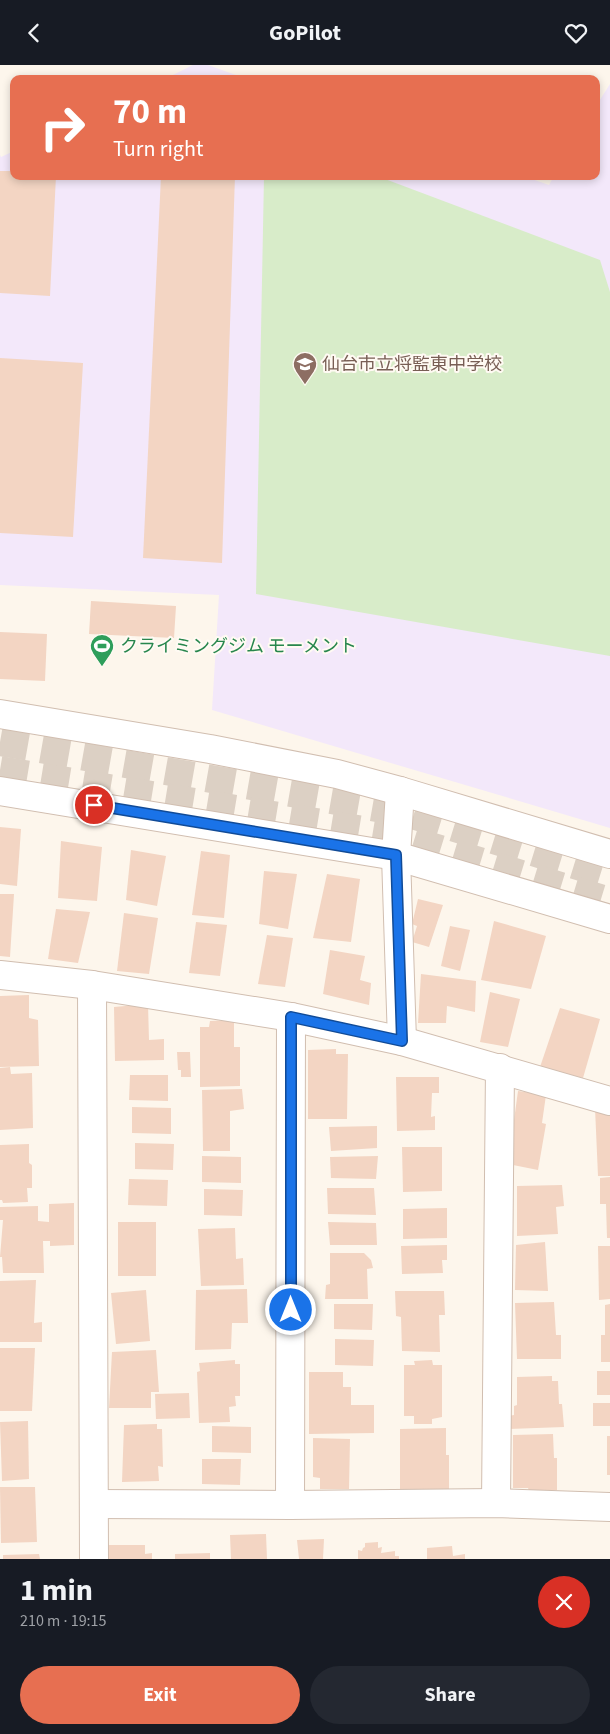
<!DOCTYPE html>
<html lang="en">
<head>
<meta charset="utf-8">
<style>
	:root { --surface:#171b24; --page:#242831; --text:#f1f3f6; --muted:#9ea1a6; --accent:#e76f51 }
	body { margin:0; font-family:"Source Sans 3","Noto Sans JP",sans-serif; background:var(--page); color:var(--text); height:100vh; display:flex; flex-direction:column; font-size:19px; white-space:nowrap }
	* { box-sizing:border-box; margin:0 }
	p { font-size:16px; color:var(--muted) }
	.icon { flex:none; width:28px; height:28px; fill:none; stroke:currentColor; stroke-width:2; stroke-linecap:round; stroke-linejoin:round }
	.map { position:relative; height:1494px; overflow:hidden }
	.drawer { display:flex; flex-direction:column; background:var(--surface); flex:1 }
	.drawer>* { flex:none }
	.hud { position:absolute; left:10px; top:10px; width:590px; height:105px; border-radius:10px; box-shadow:0 2px 8px #0003; background:#e76f51; color:#fff; overflow:hidden }
	.pin { position:absolute; display:grid; place-items:center; width:42px; height:42px; color:#fff; margin:-21px; border:2px solid #fff; border-radius:50%; box-shadow:0 1px 5px #0007 }
	.me { position:absolute; width:55px; margin:-28px; rotate:0deg; stroke-linejoin:round; filter:drop-shadow(0 0 4px #0008) }
	.turn { display:flex; align-items:center; gap:18px; height:105px; padding:0 20px; font-size:22px }
	.turn .icon { width:65px; height:65px; stroke-width:2.5 }
	.turn b { display:block; font-size:35px; line-height:42px }
	.round { display:grid; place-items:center; flex:none; width:52px; height:52px; border-radius:26px; background:var(--page) }
	.headline { display:flex; align-items:center; justify-content:space-between; height:85px; padding:0 20px }
	h1 { font-size:30px; font-weight:700; line-height:38px }
	.primary-button { display:flex; gap:10px; margin-top:auto; padding:10px 20px }
	.primary-button a { flex:1; height:58px; border-radius:30px; background:var(--accent); color:#fff; font-size:20px; font-weight:700; line-height:58px; text-align:center }
	.primary-button a+a { background:var(--page); color:var(--text) }
	header { display:flex; justify-content:space-between; align-items:center; height:65px; padding:0 20px; background:var(--surface); font-size:22px; font-weight:700 }
	.map>svg:first-child { display:block }
</style>
</head>
<body>
<header><svg class="icon" aria-label="back" viewBox="0 0 24 24"><path d="M15 5l-7 7 7 7"/></svg>GoPilot<svg class="icon" aria-label="heart" viewBox="0 0 24 24"><path d="M12 20l-8-8c-3-5 5-10 8-4 3-6 11-1 8 4z"/></svg></header>
<div class="map">
<svg width="610" height="1494" viewBox="0 0 610 1494">
	<rect width="100%" height="100%" fill="#fdf6ec"/>
	<g fill="#f3e8fa">
		<path d="M 193,0 L 208,0 L 247,14 L 165,14 Z"/>
		<path d="M 610,19 L 610,763 L 212,645 L 219,530 L 0,520 L 0,90 L 1,92 L 14,86 L 14,111 L 523,111 L 549,120 L 554,111 L 596,111 L 596,41 Z"/>
	</g>
	<path fill="#d8ecc9" d="M 264,111 L 377,111 L 600,195 L 610,227 L 610,591 L 256,529 Z"/>
	<g fill="#f3d5c3">
		<path d="M 0,106 L 14,106 L 14,111 L 56,111 L 50,231 L 0,228 Z"/>
		<path d="M 161,111 L 235,111 L 222,498 L 143,493 Z"/>
		<path d="M 0,293 L 83,298 L 73,472 L 0,468 Z"/>
		<path d="M 91,536 L 176,541 L 174,573 L 89,569 Z"/>
		<path d="M 0,567 L 47,569 L 45,616 L 0,614 Z"/>
		<path d="M 0,762 L 21,764 L 17,821 L 0,819 Z"/>
		<path d="M 61,776 L 102,782 L 97,836 L 58,833 Z"/>
		<path d="M 131,785 L 166,791 L 157,841 L 126,835 Z"/>
		<path d="M 201,786 L 230,790 L 224,853 L 192,850 Z"/>
		<path d="M 264,806 L 297,809 L 288,864 L 259,859 Z"/>
		<path d="M 327,809 L 360,814 L 351,877 L 313,873 Z"/>
		<path d="M 0,829 L 14,829 L 10,892 L 0,891 Z"/>
		<path d="M 418,834 L 443,840 L 429,882 L 412,877 L 417,861 L 412,859 Z"/>
		<path d="M 56,844 L 90,847 L 78,898 L 48,894 Z"/>
		<path d="M 124,848 L 158,853 L 149,909 L 117,906 Z"/>
		<path d="M 494,856 L 546,871 L 531,924 L 481,915 Z"/>
		<path d="M 196,857 L 227,860 L 220,911 L 189,908 Z"/>
		<path d="M 450,861 L 470,865 L 460,906 L 441,901 Z"/>
		<path d="M 267,870 L 293,873 L 285,922 L 258,919 Z"/>
		<path d="M 330,885 L 365,891 L 360,915 L 371,918 L 369,940 L 323,929 Z"/>
		<path d="M 421,909 L 476,916 L 475,947 L 447,941 L 446,958 L 418,958 Z"/>
		<path d="M 490,927 L 520,934 L 508,982 L 480,977 Z"/>
		<path d="M 29,930 L 29,953 L 38,955 L 39,1001 L 0,1002 L 0,931 Z"/>
		<path d="M 148,939 L 149,975 L 164,974 L 164,995 L 115,996 L 114,942 Z"/>
		<path d="M 560,943 L 600,954 L 583,1013 L 540,1002 Z"/>
		<path d="M 234,955 L 234,982 L 240,982 L 240,1021 L 200,1022 L 200,962 L 209,962 L 210,956 Z"/>
		<path d="M 336,984 L 336,989 L 348,989 L 347,1054 L 308,1054 L 308,985 Z"/>
		<path d="M 177,987 L 190,987 L 191,1012 L 181,1012 L 181,1005 L 178,1005 Z"/>
		<path d="M 10,1002 L 11,1009 L 32,1008 L 33,1063 L 0,1065 L 0,1003 Z"/>
		<path d="M 130,1010 L 168,1010 L 168,1036 L 129,1035 Z"/>
		<path d="M 396,1012 L 439,1012 L 439,1028 L 432,1028 L 431,1052 L 435,1051 L 435,1065 L 397,1066 Z"/>
		<path d="M 242,1024 L 244,1044 L 230,1046 L 230,1086 L 203,1086 L 202,1025 Z"/>
		<path d="M 518,1026 L 546,1030 L 542,1058 L 546,1059 L 538,1105 L 508,1099 Z"/>
		<path d="M 132,1042 L 171,1043 L 171,1069 L 132,1068 Z"/>
		<path d="M 595,1043 L 610,1048 L 610,1111 L 598,1111 Z"/>
		<path d="M 377,1061 L 377,1083 L 331,1086 L 329,1062 Z"/>
		<path d="M 135,1078 L 174,1079 L 173,1105 L 135,1104 Z"/>
		<path d="M 29,1079 L 29,1098 L 32,1100 L 32,1123 L 27,1123 L 28,1137 L 3,1138 L 2,1135 L 0,1135 L 0,1080 Z"/>
		<path d="M 402,1082 L 442,1082 L 442,1126 L 403,1127 Z"/>
		<path d="M 202,1091 L 241,1092 L 241,1118 L 202,1117 Z"/>
		<path d="M 378,1091 L 376,1114 L 331,1113 L 330,1092 Z"/>
		<path d="M 610,1112 L 610,1173 L 607,1173 L 606,1139 L 600,1139 L 600,1113 Z"/>
		<path d="M 129,1114 L 168,1115 L 167,1141 L 128,1140 Z"/>
		<path d="M 562,1120 L 564,1141 L 556,1142 L 558,1169 L 517,1171 L 517,1121 Z"/>
		<path d="M 327,1123 L 374,1123 L 376,1150 L 328,1149 Z"/>
		<path d="M 204,1124 L 243,1125 L 242,1151 L 204,1150 Z"/>
		<path d="M 74,1138 L 74,1180 L 50,1181 L 50,1176 L 43,1176 L 44,1208 L 3,1208 L 2,1192 L 0,1192 L 3,1155 L 0,1155 L 0,1142 L 38,1141 L 38,1156 L 49,1157 L 49,1139 Z"/>
		<path d="M 447,1143 L 447,1173 L 403,1174 L 403,1144 Z"/>
		<rect x="118" y="1157" width="38" height="54"/>
		<path d="M 328,1157 L 376,1158 L 377,1180 L 330,1180 Z"/>
		<path d="M 235,1163 L 236,1194 L 243,1193 L 244,1220 L 201,1221 L 198,1164 Z"/>
		<path d="M 545,1177 L 548,1226 L 515,1225 L 516,1180 Z"/>
		<path d="M 447,1180 L 447,1195 L 442,1195 L 443,1208 L 402,1209 L 401,1181 Z"/>
		<path d="M 598,1181 L 610,1181 L 610,1234 L 599,1235 Z"/>
		<path d="M 330,1188 L 364,1188 L 371,1195 L 373,1203 L 367,1204 L 368,1234 L 325,1234 L 326,1220 L 330,1219 Z"/>
		<path d="M 36,1215 L 34,1258 L 42,1257 L 42,1277 L 0,1277 L 0,1216 Z"/>
		<path d="M 247,1224 L 248,1258 L 232,1258 L 231,1284 L 195,1285 L 196,1225 Z"/>
		<path d="M 146,1225 L 150,1276 L 116,1279 L 111,1228 Z"/>
		<path d="M 395,1226 L 444,1226 L 445,1250 L 439,1250 L 440,1287 L 402,1286 L 401,1252 L 396,1251 Z"/>
		<path d="M 554,1237 L 556,1270 L 561,1270 L 561,1294 L 517,1294 L 515,1238 Z"/>
		<path d="M 334,1239 L 373,1239 L 372,1265 L 334,1264 Z"/>
		<path d="M 610,1239 L 610,1297 L 601,1297 L 601,1270 L 605,1270 L 605,1240 Z"/>
		<path d="M 335,1274 L 374,1275 L 373,1301 L 335,1300 Z"/>
		<path d="M 0,1283 L 35,1283 L 32,1346 L 0,1346 Z"/>
		<path d="M 156,1285 L 159,1327 L 151,1327 L 151,1343 L 109,1343 L 112,1287 Z"/>
		<path d="M 235,1295 L 235,1299 L 240,1299 L 240,1331 L 235,1331 L 236,1341 L 229,1342 L 230,1357 L 199,1358 L 197,1307 L 200,1306 L 199,1298 Z"/>
		<path d="M 432,1295 L 433,1300 L 442,1300 L 442,1352 L 432,1354 L 432,1359 L 414,1359 L 414,1351 L 404,1351 L 404,1300 L 415,1300 L 414,1296 Z"/>
		<rect x="597" y="1306" width="13" height="24"/>
		<path d="M 309,1307 L 343,1307 L 343,1322 L 351,1322 L 351,1340 L 374,1340 L 374,1368 L 309,1369 Z"/>
		<path d="M 552,1311 L 552,1316 L 558,1316 L 559,1339 L 562,1339 L 564,1362 L 509,1364 L 508,1351 L 514,1350 L 514,1341 L 517,1340 L 517,1312 Z"/>
		<path d="M 189,1328 L 190,1353 L 156,1354 L 155,1329 Z"/>
		<rect x="593" y="1338" width="17" height="23"/>
		<path d="M 28,1356 L 29,1414 L 2,1416 L 0,1357 Z"/>
		<path d="M 157,1359 L 157,1364 L 162,1364 L 163,1402 L 158,1401 L 159,1416 L 122,1417 L 124,1360 Z"/>
		<path d="M 212,1361 L 251,1362 L 251,1388 L 212,1387 Z"/>
		<path d="M 446,1363 L 446,1390 L 449,1390 L 449,1427 L 415,1428 L 415,1424 L 400,1424 L 400,1364 Z"/>
		<path d="M 553,1369 L 554,1393 L 557,1393 L 557,1425 L 529,1426 L 528,1423 L 513,1423 L 513,1370 Z"/>
		<rect x="607" y="1371" width="3" height="39"/>
		<path d="M 313,1373 L 350,1374 L 349,1424 L 320,1424 L 320,1413 L 313,1412 Z"/>
		<path d="M 202,1394 L 241,1394 L 240,1420 L 202,1419 Z"/>
		<path d="M 0,1422 L 35,1422 L 37,1477 L 1,1478 Z"/>
		<path d="M 266,1469 L 267,1494 L 231,1494 L 230,1470 Z"/>
		<path d="M 324,1474 L 323,1494 L 299,1494 L 297,1475 Z"/>
		<path d="M 378,1477 L 378,1483 L 382,1482 L 381,1488 L 395,1486 L 395,1491 L 399,1491 L 399,1494 L 358,1494 L 358,1485 L 362,1486 L 363,1483 L 365,1482 L 365,1478 Z"/>
		<path d="M 103,1480 L 145,1480 L 145,1489 L 152,1488 L 152,1494 L 103,1494 Z"/>
		<path d="M 452,1481 L 453,1491 L 465,1489 L 465,1494 L 427,1494 L 427,1483 Z"/>
		<path d="M 210,1488 L 210,1494 L 175,1494 L 175,1489 Z"/>
		<path d="M 39,1489 L 40,1494 L 3,1494 L 3,1490 Z"/>
	</g>
	<g fill="none" stroke-linecap="round" stroke-linejoin="round">
		<g stroke="#dcd0c4" stroke-width="28" stroke-dasharray="28 14" stroke-linecap="butt">
			<path d="M 0,677 L 406,748 L 610,811"/>
			<path d="M 0,705 L 394,770 L 610,836"/>
		</g>
		<g stroke="#d1beb0" stroke-width="30">
			<g id="minor">
				<path d="M 0,649 L 210,684 L 337,709 L 400,726 L 610,789"/>
				<path d="M 0,726 L 396,791 L 610,854"/>
				<path d="M 400,726 L 396,791 L 402,976"/>
				<path d="M 0,910 L 92,920 L 291,952 L 402,976 L 610,1036"/>
				<path d="M 92,920 L 94,1494"/>
				<path d="M 496,1438 L 500,1003"/>
				<path d="M 94,1439 L 290,1440 L 496,1438 L 610,1442"/>
				<path d="M 290,1440 L 291,952"/>
			</g>
		</g>
		<use href="#minor" stroke="#fff" stroke-width="28"/>
	</g>
	<g fill="none" stroke-linecap="round" stroke-linejoin="round">
		<g stroke="#114b97" stroke-width="12">
			<path id="route" d="M 94,740 L 396,790 L 402,976 L 291,952 L 291,1245"/>
		</g>
		<use href="#route" stroke="#1a73e8" stroke-width="9"/>
	</g>
	<defs>
		<g id="school-pin" transform="scale(1.25)"><path d="M0 17L-7.5 6A9.5 9.5 0 1 1 7.5 6Z" fill="#8d6e63" stroke="#fffaf3"/><path d="M0-5L7-2L0 1L-7-2ZM-4 1L0 2.5L4 1V4Q0 6-4 4Z" fill="#fff"/></g>
		<g id="stadium-pin" transform="scale(1.25)"><path d="M0 17L-7.5 6A9.5 9.5 0 1 1 7.5 6Z" fill="#2e9e5b" stroke="#fffaf3"/><path d="M0-5a6.5 5 0 1 0 0 10a6.5 5 0 1 0 0-10ZM-3.5-1.8h7v3.6h-7Z" fill="#fff"/></g>
	</defs>
	<g fill-rule="evenodd">
		<use href="#school-pin" x="305" y="299"/>
		<use href="#stadium-pin" x="102" y="581"/>
	</g>
	<g text-anchor="middle" dominant-baseline="central" stroke-width="4" stroke-linejoin="round" paint-order="stroke">
		<g font-size="18" fill="#785e54" stroke="#fffaf3" text-anchor="start">
			<text x="322" y="299">仙台市立将監東中学校</text>
		</g>
		<g font-size="18" fill="#27864d" stroke="#fffaf3" text-anchor="start">
			<text x="120" y="581">クライミングジム モーメント</text>
		</g>
	</g>
</svg>
<div class="pin" style="left:94px;top:740px;background:#d93025"><svg class="icon" aria-label="arrive" viewBox="0 0 24 24"><path d="M6 21V4h12l-3 4 3 4H6"/></svg></div>
<svg class="me" style="left:291px;top:1245px" viewBox="-20 -20 40 40"><circle r="17" fill="#1a73e8" stroke="#fff" stroke-width="3"/><path d="M0-11L8 9 0 5-8 9z" fill="#fff"/></svg>
<div class="hud">
<div class="turn"><svg class="icon" aria-label="right" viewBox="0 0 24 24"><path d="M7 20v-9h11M14 6l5 5-5 5"/></svg><div><b>70 m</b>Turn right</div></div>
</div>
</div>
<section class="drawer">
<div class="headline"><div><h1>1 min</h1><p>210 m · 19:15</p></div><a class="round" style="background:#d93025;color:#fff"><svg class="icon" aria-label="close" viewBox="0 0 24 24"><path d="M6 6l12 12M18 6L6 18"/></svg></a></div>
<div class="primary-button"><a>Exit</a><a>Share</a></div>
</section>
</body>
</html>
